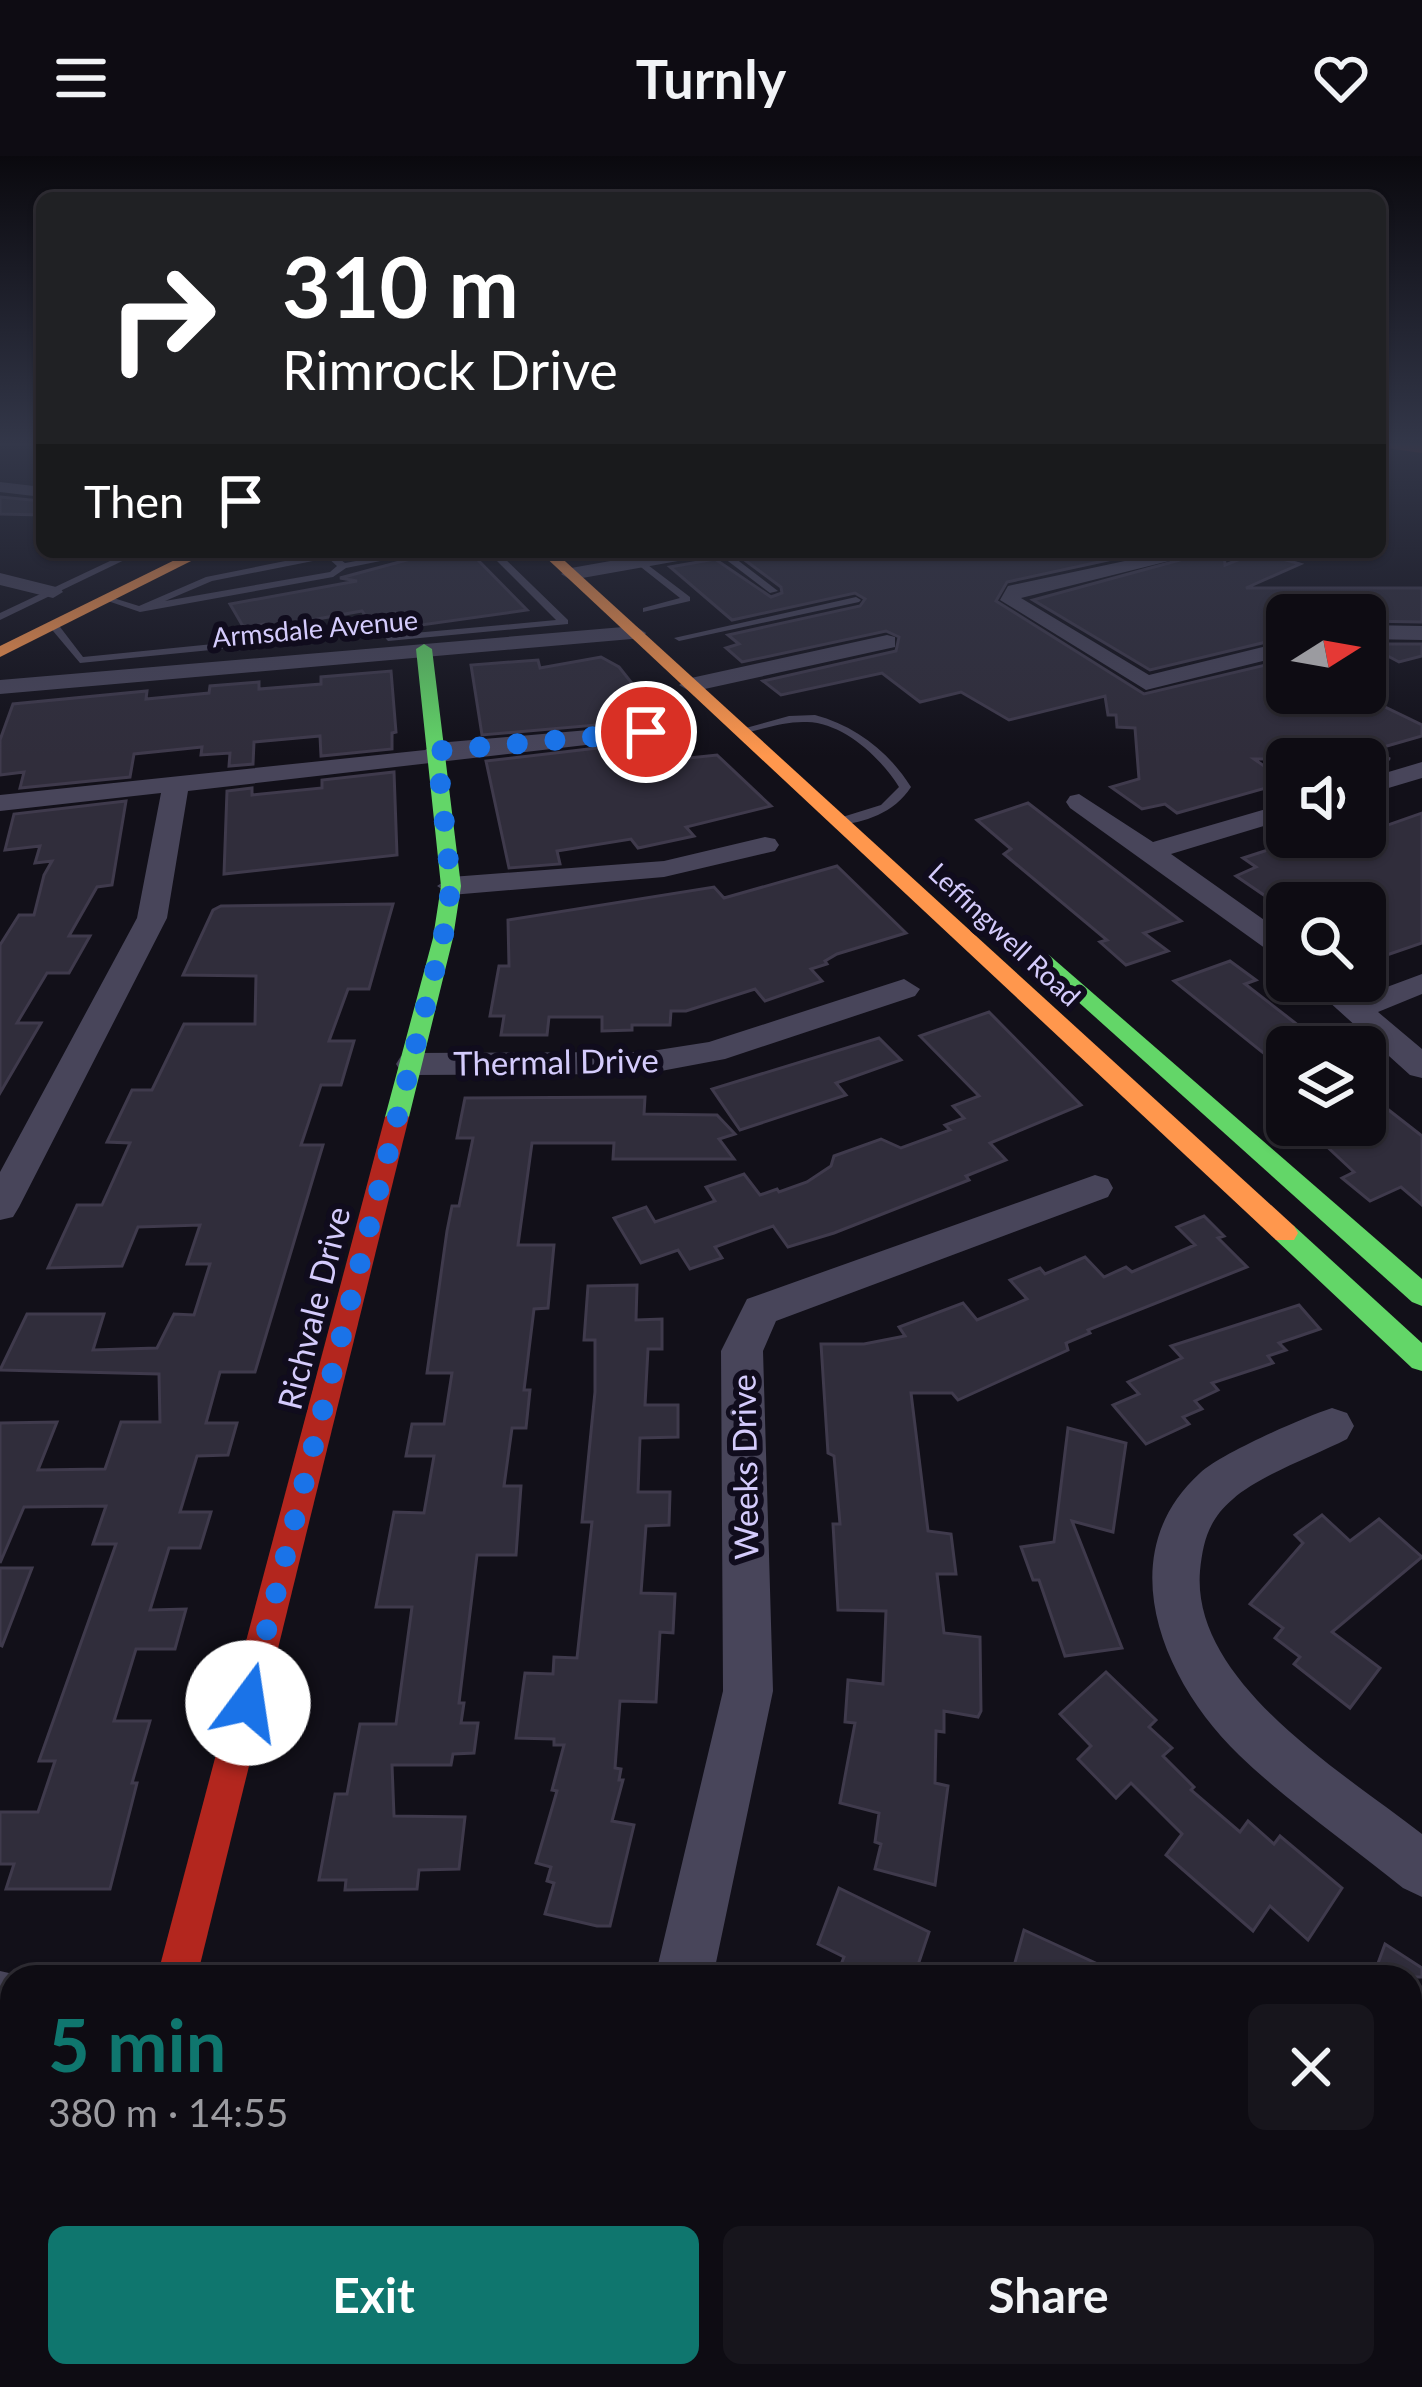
<!DOCTYPE html>
<html lang="en">
<head>
<meta charset="utf-8">
<style>
	:root { --surface:#0e0c13; --page:#17151c; --text:#f1f3f6; --muted:#9b9ba0; --line:#2e2c33; --accent:#0f766e }
	body { margin:0; font-family:Lato,sans-serif; background:var(--page); color:var(--text); height:100vh; display:flex; flex-direction:column; font-size:45px; white-space:nowrap }
	* { box-sizing:border-box; margin:0 }
	p { font-size:39px; color:var(--muted) }
	.icon { flex:none; width:66px; height:66px; fill:none; stroke:currentColor; stroke-width:2; stroke-linecap:round; stroke-linejoin:round }
	.map { position:relative; flex:1; overflow:hidden }
	.details { position:absolute; left:0px; top:1809px; width:1422px; height:423px; display:flex; flex-direction:column; background:var(--surface); border-radius:36px 36px 0 0; box-shadow:0 3px 9px #0004,0 0 0 3px var(--line) }
	.details>* { flex:none }
	.banner { position:absolute; left:36px; top:36px; width:1350px; height:366px; border-radius:18px; box-shadow:0 3px 9px #0004,0 0 0 3px var(--line); background:#202124; color:#fff; overflow:hidden }
	.needle { width:78px; rotate:79deg }
	.controls { position:absolute; left:1266px; top:438px; display:grid; gap:24px }
	.controls a { display:grid; place-items:center; width:120px; height:120px; border-radius:18px; background:var(--surface); box-shadow:0 3px 9px #0004,0 0 0 3px var(--line); font-size:60px }
	.pin { position:absolute; display:grid; place-items:center; width:102px; height:102px; color:#fff; margin:-51px; border:6px solid #fff; border-radius:50%; box-shadow:0 3px 12px #0007 }
	.me { position:absolute; width:132px; margin:-66px; rotate:14deg; stroke-linejoin:round; filter:drop-shadow(0 0 9px #0008) }
	.turn { display:flex; align-items:center; gap:42px; height:252px; padding:0 48px; font-size:54px }
	.turn .icon { width:156px; height:156px; stroke-width:2.5 }
	.turn b { display:block; font-size:84px; line-height:102px }
	.then { display:flex; align-items:center; height:114px; padding:0 48px; background:#0003; gap:24px; font-size:45px }
	.round { display:grid; place-items:center; flex:none; width:126px; height:126px; border-radius:18px; background:var(--page) }
	.head { display:flex; align-items:center; justify-content:space-between; height:204px; padding:0 48px }
	h1 { font-size:72px; font-weight:700; line-height:90px; color:var(--accent) }
	.primary-button { display:flex; gap:24px; margin-top:auto; padding:24px 48px }
	.primary-button a { flex:1; height:138px; border-radius:18px; background:var(--accent); color:#fff; font-size:48px; font-weight:700; line-height:138px; text-align:center }
	.primary-button a+a { background:var(--page); color:var(--text) }
	header { display:flex; justify-content:space-between; align-items:center; height:156px; padding:0 48px; background:var(--surface); font-size:54px; font-weight:700 }
	.map>svg:first-child { display:block }
</style>
</head>
<body>
<header><svg class="icon" aria-label="menu" viewBox="0 0 24 24"><path d="M4 6h16M4 12h16M4 18h16"/></svg>Turnly<svg class="icon" aria-label="heart" viewBox="0 0 24 24"><path d="M12 20l-8-8c-3-5 5-10 8-4 3-6 11-1 8 4z"/></svg></header>
<div class="map">
<svg width="1422" height="2231" viewBox="0 0 1422 2231">
	<rect width="100%" height="100%" fill="#121019"/>
	<g fill="#302d3b" stroke="#3f3a4c" stroke-width="3">
		<path d="M 0,341 L 42,345 L 42,359 L 0,358 Z"/>
		<path d="M 470,396 L 527,454 L 407,471 L 395,457 L 367,462 L 362,455 L 267,472 L 264,468 L 244,472 L 230,448 L 357,425 L 340,422 L 429,398 Z"/>
		<path d="M 772,396 L 1145,396 L 1007,426 L 996,445 L 1144,538 L 1287,504 L 1287,550 L 1331,537 L 1356,537 L 1422,569 L 1422,580 L 1373,594 L 1390,603 L 1254,603 L 1287,626 L 1177,657 L 1165,648 L 1142,653 L 1111,631 L 1139,623 L 1135,572 L 1117,571 L 1116,559 L 1108,559 L 1105,540 L 1009,564 L 961,536 L 920,546 L 882,517 L 781,539 L 763,525 L 896,495 L 899,481 L 886,475 L 742,506 L 726,492 L 739,488 L 728,479 L 860,450 L 865,443 L 855,437 L 732,464 L 670,411 L 715,403 L 771,441 L 782,437 L 781,431 L 742,402 Z"/>
		<path d="M 1209,396 L 1224,396 L 1225,409 L 1258,396 L 1300,408 L 1246,432 L 1422,432 L 1422,466 L 1365,465 L 1365,459 L 1287,459 L 1287,481 L 1150,514 L 1033,444 Z"/>
		<path d="M 1365,488 L 1422,488 L 1422,500 L 1399,506 Z"/>
		<path d="M 601,501 L 619,511 L 638,535 L 642,555 L 604,558 L 608,568 L 482,579 L 471,509 L 538,504 L 540,512 Z"/>
		<path d="M 391,515 L 396,576 L 392,577 L 392,593 L 321,600 L 320,580 L 254,586 L 253,608 L 229,610 L 230,597 L 201,599 L 202,591 L 134,598 L 130,621 L 20,632 L 24,616 L 0,619 L 0,584 L 13,548 L 147,535 L 146,543 L 209,537 L 210,530 L 259,526 L 259,533 L 321,528 L 321,521 Z"/>
		<path d="M 615,590 L 622,609 L 717,599 L 771,650 L 686,671 L 694,680 L 638,692 L 631,683 L 557,695 L 560,708 L 509,712 L 486,605 Z"/>
		<path d="M 394,616 L 397,699 L 224,718 L 227,635 L 252,632 L 252,639 L 322,632 L 322,624 Z"/>
		<path d="M 126,645 L 112,729 L 97,731 L 69,780 L 90,780 L 69,817 L 47,817 L 17,867 L 41,867 L 0,937 L 0,789 L 19,759 L 34,759 L 44,719 L 52,705 L 35,707 L 40,690 L 5,694 L 14,658 Z"/>
		<path d="M 1028,647 L 1181,765 L 1144,777 L 1168,795 L 1126,809 L 1100,786 L 1107,784 L 1004,698 L 1011,693 L 977,664 Z"/>
		<path d="M 1422,657 L 1422,787 L 1378,802 L 1365,793 L 1365,747 L 1357,747 L 1329,728 L 1274,746 L 1236,720 L 1256,711 L 1243,702 L 1305,682 L 1320,692 L 1365,681 L 1365,677 Z"/>
		<path d="M 837,710 L 906,777 L 837,798 L 825,805 L 827,808 L 811,813 L 822,825 L 765,845 L 755,833 L 686,855 L 671,855 L 670,869 L 632,869 L 632,874 L 602,875 L 602,861 L 549,861 L 547,879 L 501,879 L 504,860 L 490,860 L 499,810 L 509,810 L 508,764 L 714,731 L 724,742 Z"/>
		<path d="M 393,748 L 369,833 L 348,833 L 329,885 L 354,885 L 341,929 L 321,929 L 301,989 L 323,989 L 255,1216 L 220,1216 L 206,1267 L 237,1267 L 228,1299 L 197,1300 L 180,1356 L 211,1356 L 200,1392 L 169,1392 L 150,1454 L 186,1453 L 175,1493 L 136,1493 L 114,1565 L 150,1565 L 132,1627 L 137,1627 L 110,1733 L 6,1733 L 14,1708 L 0,1708 L 0,1656 L 38,1656 L 55,1605 L 39,1605 L 116,1388 L 93,1388 L 106,1350 L 24,1351 L 0,1407 L 0,1267 L 57,1266 L 38,1314 L 105,1313 L 121,1266 L 160,1266 L 159,1218 L 0,1214 L 27,1158 L 104,1158 L 93,1194 L 157,1192 L 174,1158 L 194,1159 L 210,1108 L 187,1108 L 200,1069 L 138,1071 L 122,1110 L 48,1112 L 77,1049 L 102,1049 L 130,987 L 107,986 L 132,934 L 152,934 L 184,868 L 255,868 L 256,820 L 183,819 L 213,754 L 221,750 Z"/>
		<path d="M 1230,805 L 1256,824 L 1245,828 L 1312,880 L 1287,890 L 1287,916 L 1174,825 Z"/>
		<path d="M 989,856 L 1081,949 L 990,987 L 1006,1004 L 966,1020 L 969,1024 L 834,1077 L 788,1091 L 773,1070 L 715,1091 L 722,1102 L 690,1113 L 678,1094 L 641,1107 L 614,1062 L 646,1051 L 655,1066 L 715,1045 L 706,1031 L 744,1018 L 760,1039 L 777,1033 L 779,1036 L 807,1026 L 831,1010 L 834,1000 L 881,983 L 901,992 L 950,974 L 945,969 L 964,962 L 953,950 L 979,940 L 920,880 Z"/>
		<path d="M 879,882 L 901,904 L 836,927 L 846,939 L 740,974 L 712,933 Z"/>
		<path d="M 645,941 L 644,958 L 717,959 L 735,978 L 719,983 L 734,1003 L 613,1003 L 614,987 L 532,987 L 518,1089 L 554,1089 L 548,1152 L 534,1153 L 524,1234 L 530,1234 L 526,1272 L 512,1272 L 504,1330 L 521,1330 L 516,1399 L 477,1399 L 459,1547 L 464,1547 L 461,1567 L 478,1567 L 474,1597 L 453,1598 L 451,1609 L 392,1609 L 394,1660 L 465,1661 L 459,1713 L 419,1714 L 417,1733 L 345,1734 L 346,1724 L 319,1724 L 335,1638 L 347,1638 L 360,1568 L 396,1568 L 412,1451 L 376,1451 L 394,1356 L 424,1357 L 434,1300 L 406,1300 L 412,1268 L 444,1268 L 452,1217 L 427,1217 L 447,1075 L 452,1050 L 459,1050 L 473,982 L 457,982 L 465,942 Z"/>
		<path d="M 1381,948 L 1422,980 L 1422,1049 L 1401,1031 L 1370,1045 L 1342,1022 L 1354,1016 L 1304,969 L 1365,969 L 1365,954 Z"/>
		<path d="M 1204,1060 L 1224,1080 L 1218,1082 L 1247,1111 L 1088,1174 L 1090,1177 L 1066,1187 L 1068,1194 L 958,1244 L 952,1237 L 911,1237 L 928,1375 L 951,1378 L 956,1418 L 937,1418 L 944,1477 L 980,1481 L 981,1555 L 978,1561 L 944,1555 L 944,1576 L 936,1575 L 935,1627 L 948,1630 L 935,1729 L 875,1713 L 881,1688 L 875,1686 L 879,1657 L 840,1647 L 855,1567 L 845,1566 L 848,1524 L 883,1528 L 886,1455 L 838,1454 L 833,1368 L 840,1368 L 834,1300 L 828,1297 L 821,1188 L 864,1188 L 905,1180 L 899,1171 L 963,1147 L 977,1164 L 1027,1143 L 1010,1124 L 1040,1112 L 1045,1118 L 1085,1101 L 1104,1121 L 1126,1111 L 1132,1116 L 1195,1089 L 1177,1071 Z"/>
		<path d="M 637,1129 L 636,1164 L 662,1163 L 662,1193 L 648,1193 L 645,1249 L 678,1249 L 678,1281 L 640,1282 L 638,1336 L 670,1336 L 669,1369 L 646,1370 L 641,1437 L 675,1438 L 673,1477 L 660,1476 L 656,1546 L 620,1545 L 615,1612 L 621,1613 L 619,1624 L 623,1624 L 612,1665 L 634,1669 L 610,1770 L 597,1770 L 545,1758 L 554,1727 L 547,1725 L 551,1711 L 536,1707 L 557,1635 L 552,1634 L 564,1589 L 554,1589 L 554,1583 L 516,1582 L 525,1517 L 553,1518 L 554,1501 L 577,1502 L 592,1366 L 582,1366 L 595,1236 L 595,1184 L 584,1184 L 588,1130 Z"/>
		<path d="M 1299,1149 L 1320,1173 L 1279,1187 L 1286,1194 L 1268,1200 L 1273,1207 L 1212,1227 L 1218,1234 L 1195,1245 L 1202,1253 L 1183,1261 L 1189,1268 L 1146,1288 L 1113,1249 L 1139,1238 L 1128,1226 L 1182,1202 L 1171,1190 Z"/>
		<path d="M 1068,1272 L 1126,1287 L 1113,1376 L 1072,1365 L 1122,1492 L 1065,1500 L 1039,1424 L 1033,1424 L 1021,1391 L 1054,1386 Z"/>
		<path d="M 1322,1359 L 1350,1385 L 1379,1363 L 1422,1401 L 1332,1476 L 1380,1512 L 1350,1552 L 1294,1508 L 1300,1501 L 1275,1482 L 1283,1472 L 1250,1448 L 1303,1387 L 1295,1379 Z"/>
		<path d="M 0,1412 L 32,1412 L 2,1490 L 0,1489 Z"/>
		<path d="M 1106,1516 L 1156,1564 L 1149,1571 L 1172,1592 L 1163,1600 L 1194,1631 L 1191,1634 L 1240,1676 L 1248,1665 L 1274,1688 L 1280,1680 L 1342,1732 L 1308,1784 L 1270,1750 L 1253,1775 L 1166,1699 L 1182,1678 L 1131,1627 L 1116,1642 L 1078,1603 L 1091,1590 L 1060,1558 Z"/>
		<path d="M 839,1732 L 929,1776 L 914,1821 L 858,1821 L 840,1811 L 844,1801 L 818,1788 Z"/>
		<path d="M 1024,1774 L 1126,1821 L 1011,1821 Z"/>
		<path d="M 1385,1788 L 1422,1812 L 1422,1821 L 1373,1821 Z"/>
	</g>
	<g fill="none" stroke-linecap="round" stroke-linejoin="round">
		<g fill="#48455a" fill-rule="evenodd">
			<path d="M 129,396 L 141,396 L 0,464 L 0,457 Z"/>
			<path d="M 330,396 L 345,407 L 405,396 L 425,396 L 346,412 L 333,421 L 140,456 L 102,443 L 107,440 L 139,450 L 206,421 ZM 328,402 L 337,410 L 330,416 L 165,445 L 212,425 Z"/>
			<path d="M 488,396 L 498,396 L 568,464 L 568,468 L 388,485 L 381,477 L 80,507 L 48,469 L 57,467 L 83,501 L 385,471 L 392,479 L 556,464 Z"/>
			<path d="M 716,396 L 727,396 L 778,435 L 770,437 Z"/>
			<path d="M 640,403 L 690,441 L 690,445 L 643,456 L 643,452 L 680,442 L 637,408 Z"/>
			<path d="M 856,441 L 861,444 L 859,446 L 679,485 L 674,482 Z"/>
			<path d="M 815,559 C 856,570 889,596 911,631 C 894,657 865,667 836,669 L 836,663 L 881,649 L 899,631 C 881,602 844,567 807,566 C 785,565 763,573 741,578 L 735,575 L 789,560 Z"/>
		</g>
		<g fill="#48455a" fill-rule="evenodd">
			<path d="M 0,326 L 42,331 L 42,341 L 0,336 Z"/>
			<path d="M 661,396 L 705,396 L 695,402 L 571,424 L 561,418 L 571,412 Z"/>
			<path d="M 1167,396 L 1205,396 L 1021,442 L 1149,519 L 1287,485 L 1287,499 L 1146,534 L 1000,444 L 1008,430 Z"/>
			<path d="M 0,417 L 60,432 L 63,436 L 53,442 L 0,429 Z"/>
			<path d="M 1365,469 L 1422,470 L 1422,484 L 1365,483 Z"/>
			<path d="M 635,470 L 646,477 L 643,482 L 0,538 L 0,524 Z"/>
			<path d="M 887,479 L 895,481 L 895,491 L 691,536 L 679,529 L 691,522 Z"/>
			<path d="M 646,569 L 658,576 L 655,581 L 188,635 L 167,762 L 19,1051 L 13,1061 L 0,1064 L 0,1016 L 137,762 L 161,637 L 0,655 L 0,639 L 425,594 L 437,587 Z"/>
			<path d="M 1422,606 L 1422,622 L 1365,639 L 1365,623 Z"/>
			<path d="M 1079,638 L 1153,686 L 1287,647 L 1287,663 L 1171,698 L 1287,780 L 1287,803 L 1276,800 L 1070,652 L 1066,646 L 1070,640 Z"/>
			<path d="M 765,681 L 775,683 L 779,689 L 775,695 L 664,721 L 451,739 L 437,730 L 451,721 L 664,705 Z"/>
			<path d="M 1422,818 L 1422,838 L 1378,856 L 1422,893 L 1422,922 L 1410,919 L 1306,825 L 1341,825 L 1360,841 Z"/>
			<path d="M 904,823 L 920,833 L 915,840 L 725,903 L 645,918 L 413,919 L 401,916 L 396,908 L 401,900 L 413,897 L 645,896 L 709,886 Z"/>
			<path d="M 1095,1019 L 1108,1023 L 1113,1032 L 1108,1041 L 776,1165 L 763,1195 L 773,1535 L 713,1821 L 655,1821 L 723,1535 L 721,1195 L 747,1143 Z"/>
			<path d="M 1332,1252 L 1347,1257 L 1354,1270 L 1347,1283 C 1314,1300 1260,1319 1233,1343 C 1209,1363 1203,1385 1200,1415 C 1191,1526 1344,1617 1422,1678 L 1422,1741 L 1403,1732 C 1349,1688 1289,1647 1239,1599 C 1163,1526 1109,1399 1200,1317 C 1222,1297 1302,1262 1332,1252 Z"/>
			<path d="M 0,1815 L 27,1821 L 12,1821 L 12,1873 L 0,1873 Z"/>
			<path d="M 44,2220 L 112,2220 L 109,2231 L 41,2231 Z"/>
			<path d="M 1219,2220 L 1305,2220 L 1309,2231 L 1223,2231 Z"/>
		</g>
		<g fill="#63d668" fill-rule="evenodd">
			<path d="M 424,488 L 432,493 L 461,730 L 453,782 L 409,961 L 397,969 L 385,961 L 433,782 L 441,730 L 416,493 Z"/>
			<path d="M 1042,797 L 1049,799 L 1422,1123 L 1422,1150 L 1412,1146 L 1035,807 L 1035,799 Z"/>
			<path d="M 1285,1067 L 1294,1070 L 1422,1187 L 1422,1215 L 1412,1212 L 1276,1084 L 1272,1077 L 1276,1070 Z"/>
		</g>
		<g fill="#ff974d" fill-rule="evenodd">
			<path d="M 191,396 L 209,396 L 0,501 L 0,490 Z"/>
			<path d="M 540,396 L 555,396 L 1294,1070 L 1298,1077 L 1294,1084 L 1276,1084 Z"/>
		</g>
		<g fill="#b3261e" fill-rule="evenodd">
			<path d="M 1380,288 L 1422,289 L 1422,297 L 1380,291 Z"/>
			<path d="M 397,953 L 409,961 L 197,1821 L 157,1821 L 385,961 Z"/>
		</g>
	</g>
	<linearGradient id="sky" x2="0" y2="1"><stop stop-color="#0a090e"/><stop offset="0.48" stop-color="#333749"/><stop offset="1" stop-color="#333749" stop-opacity="0"/></linearGradient>
	<rect width="1422" height="600" fill="url(#sky)"/>
	<g fill="none" stroke-linecap="round" stroke-linejoin="round">
		<path stroke="#1a73e8" stroke-width="21" stroke-dasharray="0 37.8" d="M 248,1547 L 443,782 L 451,730 L 437,595 L 646,576"/>
	</g>
	<g text-anchor="middle" dominant-baseline="central" stroke-width="12" stroke-linejoin="round" paint-order="stroke">
		<g font-size="27" fill="#d4cbfc" stroke="#100c1d">
			<text transform="translate(315 472) rotate(-5)">Armsdale Avenue</text>
			<text transform="translate(1005 778) rotate(43)">Leffingwell Road</text>
		</g>
		<g font-size="33" fill="#d4cbfc" stroke="#100c1d">
			<text transform="translate(556 905) rotate(-1)">Thermal Drive</text>
			<text transform="translate(313 1152) rotate(-76)">Richvale Drive</text>
			<text transform="translate(744 1311) rotate(-91)">Weeks Drive</text>
		</g>
	</g>
</svg>
<div class="controls">
<a><svg class="needle" viewBox="-14 -14 28 28"><path d="M0-13l5 13h-10z" fill="#e53935"/><path d="M0 13l5-13h-10z" fill="#9b9ba0"/></svg></a>
<a><svg class="icon" aria-label="sound" viewBox="0 0 24 24"><path d="M4 9h4l5-4v14l-5-4H4zM17 9q2 3 0 6"/></svg></a>
<a><svg class="icon" aria-label="search" viewBox="0 0 24 24"><circle cx="10" cy="10" r="6"/><path d="M15 15l6 6"/></svg></a>
<a><svg class="icon" aria-label="layers" viewBox="0 0 24 24"><path d="M12 4l9 5-9 5-9-5zM3 14l9 5 9-5"/></svg></a>
</div>
<div class="pin" style="left:646px;top:576px;background:#d93025"><svg class="icon" aria-label="arrive" viewBox="0 0 24 24"><path d="M6 21V4h12l-3 4 3 4H6"/></svg></div>
<svg class="me" style="left:248px;top:1547px" viewBox="-20 -20 40 40"><circle r="19" fill="#fff"/><path d="M0-13L10 11 0 6-10 11z" fill="#1a73e8"/></svg>
<div class="banner">
<div class="turn"><svg class="icon" aria-label="right" viewBox="0 0 24 24"><path d="M7 20v-9h11M14 6l5 5-5 5"/></svg><div><b>310 m</b>Rimrock Drive</div></div>
<div class="then">Then<svg class="icon" aria-label="arrive" viewBox="0 0 24 24"><path d="M6 21V4h12l-3 4 3 4H6"/></svg></div>
</div>
<section class="details">
<div class="head"><div><h1>5 min</h1><p>380 m · 14:55</p></div><a class="round"><svg class="icon" aria-label="close" viewBox="0 0 24 24"><path d="M6 6l12 12M18 6L6 18"/></svg></a></div>
<div class="primary-button"><a>Exit</a><a>Share</a></div>
</section>
</div>
</body>
</html>
